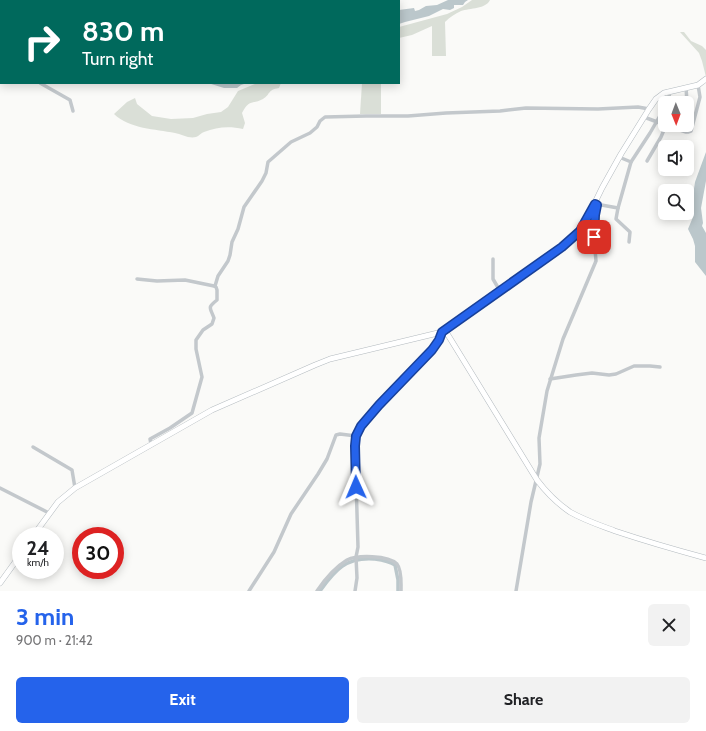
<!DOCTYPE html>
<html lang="en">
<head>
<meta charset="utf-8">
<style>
	:root { --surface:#fff; --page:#f2f2f2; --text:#202124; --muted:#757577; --accent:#2563eb }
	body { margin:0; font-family:Cabin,sans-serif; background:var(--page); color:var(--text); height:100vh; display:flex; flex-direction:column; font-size:15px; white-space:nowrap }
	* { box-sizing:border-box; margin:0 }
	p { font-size:13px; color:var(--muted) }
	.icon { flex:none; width:22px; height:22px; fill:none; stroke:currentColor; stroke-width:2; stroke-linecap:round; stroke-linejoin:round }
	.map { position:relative; height:591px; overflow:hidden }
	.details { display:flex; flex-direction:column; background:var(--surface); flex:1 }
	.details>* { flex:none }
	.guide { position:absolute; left:0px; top:0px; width:400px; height:84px; box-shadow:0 2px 10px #0003; background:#00695c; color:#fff; overflow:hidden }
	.needle { width:26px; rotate:179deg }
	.fabs { position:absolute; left:658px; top:96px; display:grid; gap:8px }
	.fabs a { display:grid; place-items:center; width:36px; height:36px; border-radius:6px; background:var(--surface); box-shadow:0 2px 10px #0003; font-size:20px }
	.speed { position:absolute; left:12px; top:527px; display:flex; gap:8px; font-size:20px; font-weight:700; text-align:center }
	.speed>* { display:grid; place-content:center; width:52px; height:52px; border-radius:50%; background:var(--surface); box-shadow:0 2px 10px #0003; line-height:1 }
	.speed small { font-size:10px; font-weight:400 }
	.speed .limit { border:6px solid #d22; background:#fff; color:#111 }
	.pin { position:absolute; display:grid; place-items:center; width:34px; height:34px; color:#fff; margin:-17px; border-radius:8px; box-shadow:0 2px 6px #0006 }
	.me { position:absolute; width:44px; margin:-22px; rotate:359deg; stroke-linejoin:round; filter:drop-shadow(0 0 3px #0008) }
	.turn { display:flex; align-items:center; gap:14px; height:84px; padding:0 16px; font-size:18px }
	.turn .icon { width:52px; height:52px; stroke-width:2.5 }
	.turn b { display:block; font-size:28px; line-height:34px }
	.round { display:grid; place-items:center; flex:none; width:42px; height:42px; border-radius:6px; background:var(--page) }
	.summary { display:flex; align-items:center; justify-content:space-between; height:68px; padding:0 16px }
	h1 { font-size:24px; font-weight:800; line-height:30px; color:var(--accent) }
	.action { display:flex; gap:8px; margin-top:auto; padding:8px 16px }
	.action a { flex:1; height:46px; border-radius:6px; background:var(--accent); color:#fff; font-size:16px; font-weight:800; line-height:46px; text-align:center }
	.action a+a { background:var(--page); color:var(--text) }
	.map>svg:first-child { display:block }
</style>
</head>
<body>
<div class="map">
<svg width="706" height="591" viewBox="0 0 706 591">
	<rect width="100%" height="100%" fill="#fafaf8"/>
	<g fill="#dadfd7">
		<path d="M 472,0 L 490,0 C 486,9 470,8 461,11 C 455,14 450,17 445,22 L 446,56 L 432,56 L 432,26 L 412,35 L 399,38 L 399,27 L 447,14 L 462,7 Z"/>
		<path d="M 680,32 L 684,32 L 691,41 L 702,46 L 706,50 L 706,77 L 702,61 L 699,53 Z"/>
		<path d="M 257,83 L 281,83 L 279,88 C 267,90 271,94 263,99 C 252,105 250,98 242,113 L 245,123 L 243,129 C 229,126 217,127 204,132 C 201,133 199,136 196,137 C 189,139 181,134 175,133 C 155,129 130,129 114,114 L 127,102 L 135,98 L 137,104 L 152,116 L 171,119 L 193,118 L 207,114 L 221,112 L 228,107 L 238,91 Z"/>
		<path d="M 362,83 L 381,83 L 381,114 L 360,114 Z"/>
	</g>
	<g fill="#bbc7cb">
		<path d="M 448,0 L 468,0 L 465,2 L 463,5 L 454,5 L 454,8 L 450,10 L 443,9 L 429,16 L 405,22 L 399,24 L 399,10 L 414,8 L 415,11 L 419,10 L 426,6 L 437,5 Z"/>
		<path d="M 208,83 L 247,83 L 241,85 L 237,88 L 224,88 Z"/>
		<path d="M 706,152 L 706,181 L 701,208 L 703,223 L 702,226 L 706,233 L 706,276 L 695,262 L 695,246 L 693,239 L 688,229 L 693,217 L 692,202 L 695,182 Z"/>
	</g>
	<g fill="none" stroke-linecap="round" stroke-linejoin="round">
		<path stroke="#bbc7cb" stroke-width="3.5" d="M 320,591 C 335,570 346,557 374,559 C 381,560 389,561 395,565 L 398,580 L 398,591"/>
		<g stroke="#b3babf" stroke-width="6">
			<g id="secondary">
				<path d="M 442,332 L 541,263 L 576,235 L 584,225 L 602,188 L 621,154 L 649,109 L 656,99 L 664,93 L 698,85 L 706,79"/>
				<path d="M 33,536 L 58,502 L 75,488 L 212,410 L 315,365 L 330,359 L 442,332 L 448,335 L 537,480 C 546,492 557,503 570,512 C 584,520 599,525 615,531 C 645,541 676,550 706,558"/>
				<path d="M 0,583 L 21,554"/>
			</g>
		</g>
		<g stroke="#c3c8cc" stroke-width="3.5">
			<path d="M 0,74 L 1,75"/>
			<path d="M 40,83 L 70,100 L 73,111"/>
			<path d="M 686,87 L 687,103"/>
			<path d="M 667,103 L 670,99 L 668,91"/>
			<path d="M 644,117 L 665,125"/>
			<path d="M 665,125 L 686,132 L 688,132 L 691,131 L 700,97 L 698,85"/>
			<path d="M 619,157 L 631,162 L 650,133 L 665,107"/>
			<path d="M 647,161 L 661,137 L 666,125"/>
			<path d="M 596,204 L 618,208 L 631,162"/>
			<path d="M 618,208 L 616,219 L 630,232 L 629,242"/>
			<path d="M 493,259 L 493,279 L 500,291"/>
			<path d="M 137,279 L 157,281 L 185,280 L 214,286 L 216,287 L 217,290 L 217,300 C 207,308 210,307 214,318 L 212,324 L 203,330 L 196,340 L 196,349 L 202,377 L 192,413 L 170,428 L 150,439 L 151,444"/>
			<path d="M 215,286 L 218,276 L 228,261 L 230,255 L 232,242 L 238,229 L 244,207 L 262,181 L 266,173 L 268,162 L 291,142 L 310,133 L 317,127 L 320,121 L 325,117 L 366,116 L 408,116 L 446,113 L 500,111 L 526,108 L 598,109 L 638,107 L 649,109"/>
			<path d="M 550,379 L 576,375 L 592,373 L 609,375 L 616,374 L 634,366 L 650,366 L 660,367"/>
			<path d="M 33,447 L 72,470 L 75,488"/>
			<path d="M 0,488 L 49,513"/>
			<path d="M 55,549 L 59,551 L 59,557"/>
			<path d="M 249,591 L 274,552 L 291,514 L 318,474 L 327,459 L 336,435 L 340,434 L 356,436"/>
			<path d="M 317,591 C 325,579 334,568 347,560 C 357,555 388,555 397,564 C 402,570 401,583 401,591"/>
			<path d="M 355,591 L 357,578 L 356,557 L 358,547 L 355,446 L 356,436 L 361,426 L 436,344 L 439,340 L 442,332"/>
			<path d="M 516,591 L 531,502 L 540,464 L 539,438 L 547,391 L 563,339 L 596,261 L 594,237 L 595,215 L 597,205"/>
		</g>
		<use href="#secondary" stroke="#fff" stroke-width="5"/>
	</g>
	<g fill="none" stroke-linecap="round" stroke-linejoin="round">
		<g stroke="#184099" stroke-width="10">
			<path id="route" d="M 356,487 L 355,446 L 356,436 L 361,426 L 379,405 L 432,350 L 439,340 L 442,332 L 562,247 L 580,231 L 595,204 L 597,205 L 595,215 L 594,237"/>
		</g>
		<use href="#route" stroke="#2563eb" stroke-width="7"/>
	</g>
</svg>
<div class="fabs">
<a><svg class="needle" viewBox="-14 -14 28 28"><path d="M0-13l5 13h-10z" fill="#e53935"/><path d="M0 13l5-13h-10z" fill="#757577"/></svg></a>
<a><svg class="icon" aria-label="sound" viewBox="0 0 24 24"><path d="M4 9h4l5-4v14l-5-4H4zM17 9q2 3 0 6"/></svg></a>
<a><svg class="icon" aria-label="search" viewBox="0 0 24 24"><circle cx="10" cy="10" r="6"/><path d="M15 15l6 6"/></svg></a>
</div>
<div class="speed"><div>24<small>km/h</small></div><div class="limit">30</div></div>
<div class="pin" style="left:594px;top:237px;background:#d93025"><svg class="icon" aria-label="arrive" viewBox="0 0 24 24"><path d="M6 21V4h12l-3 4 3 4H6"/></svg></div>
<svg class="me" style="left:356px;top:487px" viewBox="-20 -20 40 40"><path d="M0-17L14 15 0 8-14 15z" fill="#2563eb" stroke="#fff" stroke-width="4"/></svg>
<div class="guide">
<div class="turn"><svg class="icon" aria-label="right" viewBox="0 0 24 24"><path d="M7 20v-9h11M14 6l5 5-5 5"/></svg><div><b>830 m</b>Turn right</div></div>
</div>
</div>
<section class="details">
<div class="summary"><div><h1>3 min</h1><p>900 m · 21:42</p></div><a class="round"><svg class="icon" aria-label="close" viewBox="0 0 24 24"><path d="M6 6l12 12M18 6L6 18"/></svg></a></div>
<div class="action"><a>Exit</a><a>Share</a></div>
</section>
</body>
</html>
